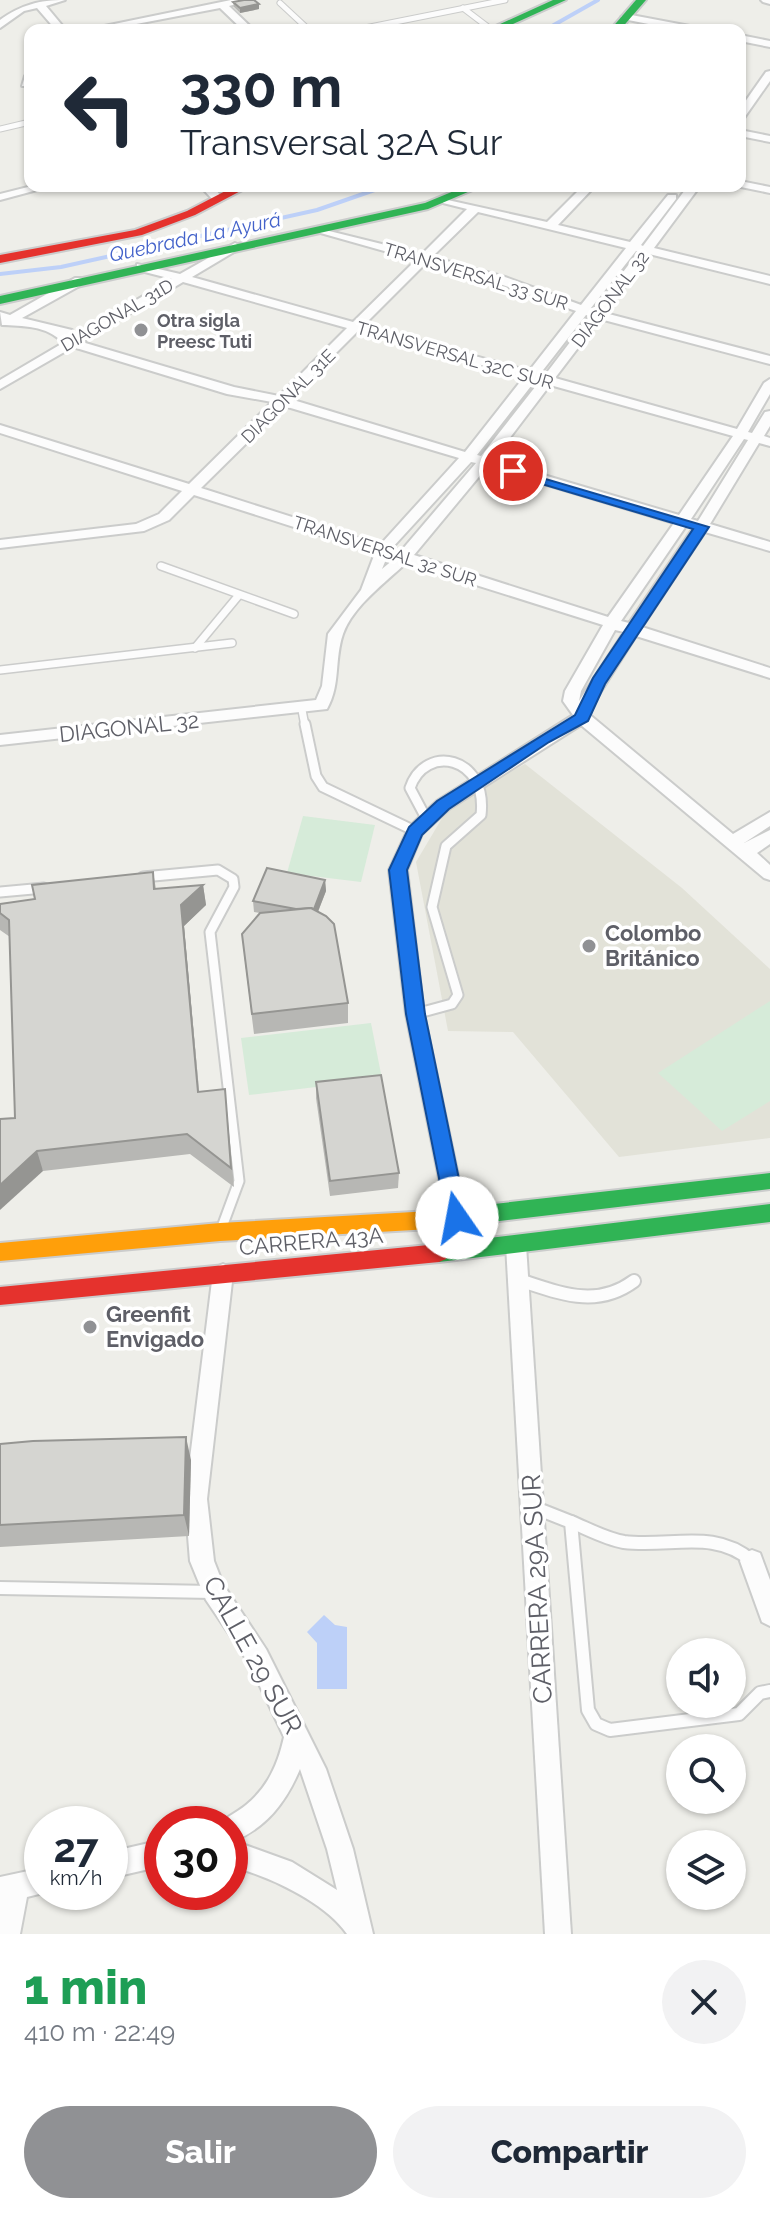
<!DOCTYPE html>
<html lang="es">
<head>
<meta charset="utf-8">
<style>
	:root { --surface:#fff; --page:#f2f2f3; --text:#1f2937; --muted:#747a83; --accent:#909194 }
	body { margin:0; font-family:Raleway,sans-serif; background:var(--page); color:var(--text); height:100vh; display:flex; flex-direction:column; font-size:30px; white-space:nowrap }
	* { box-sizing:border-box; margin:0 }
	p { font-size:26px; color:var(--muted) }
	.icon { flex:none; width:44px; height:44px; fill:none; stroke:currentColor; stroke-width:2; stroke-linecap:round; stroke-linejoin:round }
	.map { position:relative; height:1934px; overflow:hidden }
	.details { display:flex; flex-direction:column; background:var(--surface); flex:1 }
	.details>* { flex:none }
	.top-card { position:absolute; left:24px; top:24px; width:722px; height:168px; border-radius:16px; box-shadow:0 2px 6px #0004; background:#fff; color:var(--text); overflow:hidden }
	.buttons { position:absolute; left:666px; top:1638px; display:grid; gap:16px }
	.buttons a { display:grid; place-items:center; width:80px; height:80px; border-radius:50%; background:var(--surface); box-shadow:0 2px 6px #0004; font-size:40px }
	.speed { position:absolute; left:24px; top:1806px; display:flex; gap:16px; font-size:40px; font-weight:700; text-align:center }
	.speed>* { display:grid; place-content:center; width:104px; height:104px; border-radius:50%; background:var(--surface); box-shadow:0 2px 6px #0004; line-height:1 }
	.speed small { font-size:20px; font-weight:400 }
	.speed .limit { border:12px solid #d22; background:#fff; color:#111 }
	.pin { position:absolute; display:grid; place-items:center; width:68px; height:68px; color:#fff; margin:-34px; border:4px solid #fff; border-radius:50%; box-shadow:0 2px 8px #0007 }
	.me { position:absolute; width:88px; margin:-44px; rotate:348deg; stroke-linejoin:round; filter:drop-shadow(0 0 6px #0008) }
	.turn { display:flex; align-items:center; gap:28px; height:168px; padding:0 24px; font-size:36px }
	.turn .icon { width:104px; height:104px; stroke-width:2.5 }
	.turn b { display:block; font-size:56px; line-height:68px }
	.round { display:grid; place-items:center; flex:none; width:84px; height:84px; border-radius:42px; background:var(--page) }
	.overview { display:flex; align-items:center; justify-content:space-between; height:136px; padding:0 24px }
	h1 { font-size:48px; font-weight:800; line-height:60px; color:#1e9e55 }
	.primary-button { display:flex; gap:16px; margin-top:auto; padding:16px 24px }
	.primary-button a { flex:1; height:92px; border-radius:48px; background:var(--accent); color:#fff; font-size:32px; font-weight:800; line-height:92px; text-align:center }
	.primary-button a+a { background:var(--page); color:var(--text) }
	.map>svg:first-child { display:block }
</style>
</head>
<body>
<div class="map">
<svg width="770" height="1934" viewBox="0 0 770 1934">
	<rect width="100%" height="100%" fill="#eeeee9"/>
	<path fill="#e2e2d8" d="M 525,764 L 682,888 L 770,969 L 770,1138 L 619,1157 L 513,1032 L 448,1031 L 416,862 L 451,803 Z"/>
	<g fill="#d6ebd9">
		<path d="M 303,816 L 375,825 L 361,882 L 287,873 Z"/>
		<path d="M 770,1001 L 770,1101 L 722,1131 L 658,1073 Z"/>
		<path d="M 371,1023 L 382,1079 L 249,1095 L 241,1038 Z"/>
	</g>
	<path fill="#bdd0f8" d="M 324,1615 L 335,1625 L 347,1627 L 347,1689 L 317,1689 L 317,1643 L 307,1632 Z"/>
	<g fill="none" stroke-linecap="round" stroke-linejoin="round">
		<g stroke="#bdd0f8" stroke-width="4">
			<path d="M 545,30 L 598,0"/>
			<path d="M 0,274 L 61,267 L 317,210 L 386,186"/>
		</g>
		<g stroke="#cbcccb" stroke-width="7">
			<g id="lane-far3">
				<path d="M 280,3 L 309,30"/>
				<path d="M 463,8 L 492,30"/>
				<path d="M 355,30 L 505,0"/>
				<path d="M 0,129 L 30,122"/>
			</g>
		</g>
		<g stroke="#cbcccb" stroke-width="10">
			<g id="lane-far2">
				<path d="M 161,566 L 294,614"/>
				<path d="M 195,648 L 239,595"/>
				<path d="M 0,670 L 232,643"/>
				<path d="M 302,710 L 305,726"/>
			</g>
		</g>
		<g stroke="#cbcccb" stroke-width="13">
			<g id="lane-far1">
				<path d="M 305,724 L 316,776 L 323,787 L 415,831"/>
				<path d="M 143,877 L 218,870 L 233,879 L 234,887 L 210,932 L 239,1181 L 222,1227"/>
				<path d="M 0,892 L 44,888"/>
				<path d="M 415,1014 L 452,1004 L 458,995 L 432,907 L 446,846 L 481,815 C 488,756 425,743 410,788 L 427,820"/>
			</g>
		</g>
		<g stroke="#cbcccb" stroke-width="16">
			<g id="lane">
				<path d="M 519,1280 C 560,1293 596,1309 634,1281"/>
				<path d="M 533,1507 L 571,1522 L 588,1710 L 596,1724 L 610,1730 L 739,1714 L 760,1693 L 770,1691"/>
				<path d="M 571,1522 C 588,1529 606,1539 624,1542 C 670,1548 714,1528 752,1561"/>
				<path d="M 0,1588 L 212,1592"/>
			</g>
		</g>
		<g stroke="#cbcccb" stroke-width="4">
			<g id="street">
				<path d="M 65,0 L 46,6 L 66,30 L 56,30 L 37,8 L 24,11 L 0,28 L 0,20 C 21,5 39,0 65,0 Z"/>
				<path d="M 231,0 L 251,0 L 229,6 L 254,30 L 243,30 L 220,8 L 105,30 L 85,30 Z"/>
				<path d="M 761,0 L 770,0 L 770,4 L 763,2 Z"/>
				<path d="M 626,14 L 695,27 L 700,30 L 679,30 L 623,19 L 621,17 Z"/>
				<path d="M 740,35 L 770,41 L 770,47 L 740,41 Z"/>
				<path d="M 770,71 L 770,81 L 744,118 L 740,119 L 740,109 L 766,72 Z"/>
				<path d="M 30,73 L 30,86 L 22,86 L 25,76 Z"/>
				<path d="M 740,130 L 770,136 L 770,142 L 740,136 Z"/>
				<path d="M 740,181 L 770,187 L 770,193 L 736,186 L 740,186 Z"/>
				<path d="M 32,186 L 52,186 L 0,200 L 0,194 Z"/>
				<path d="M 200,186 L 212,186 L 224,199 L 214,201 Z"/>
				<path d="M 583,186 L 595,186 L 558,225 L 630,242 L 668,195 L 676,195 L 676,199 L 641,245 L 643,246 L 688,186 L 700,186 L 654,248 L 770,276 L 770,284 L 649,254 L 605,313 L 770,356 L 770,364 L 600,319 L 555,378 L 737,429 L 764,383 L 770,379 L 770,394 L 748,432 L 752,433 L 765,412 L 770,411 L 770,426 L 764,436 L 770,438 L 770,446 L 759,443 L 710,524 L 770,542 L 770,551 L 705,532 L 642,627 L 770,668 L 770,678 L 636,636 L 593,704 L 590,715 L 733,834 L 770,812 L 770,826 L 744,843 L 770,830 L 770,844 L 757,853 L 770,865 L 770,880 L 764,878 L 581,725 L 449,809 L 422,834 L 407,870 L 424,1014 L 467,1218 L 464,1224 L 457,1227 L 450,1224 L 447,1218 L 406,1014 L 389,870 L 409,827 L 437,801 L 573,715 L 563,701 L 565,691 L 603,625 L 406,563 C 385,583 353,606 343,634 C 334,660 341,684 327,709 L 0,745 L 0,735 L 316,700 L 322,686 L 328,634 L 361,590 L 375,553 L 194,495 L 169,520 L 144,531 L 0,548 L 0,540 L 136,524 L 159,514 L 182,491 L 0,433 L 0,425 L 189,484 L 272,402 L 227,394 L 73,347 L 0,389 L 0,380 L 63,343 C 47,325 22,326 2,325 L 0,312 L 10,315 L 75,278 L 83,278 L 83,284 L 22,318 L 72,330 L 72,338 L 172,279 L 137,270 L 137,264 L 180,274 L 235,243 L 239,245 L 239,249 L 192,277 L 353,322 L 416,260 L 317,232 L 317,228 L 422,254 L 467,209 L 443,203 L 443,199 L 547,222 ZM 478,212 L 626,248 L 581,305 L 505,277 L 432,257 ZM 636,251 L 639,251 L 595,309 L 591,308 ZM 426,263 L 497,283 L 576,311 L 529,371 L 364,325 ZM 183,282 L 347,328 L 279,396 L 234,387 L 82,342 ZM 586,315 L 590,316 L 545,375 L 540,374 ZM 358,331 L 524,377 L 465,452 L 290,399 ZM 535,381 L 539,382 L 481,456 L 477,455 ZM 550,385 L 733,436 L 679,515 L 493,460 ZM 284,406 L 459,458 L 380,545 L 201,488 ZM 744,439 L 748,440 L 698,521 L 691,519 ZM 471,462 L 476,463 L 401,551 L 392,548 ZM 487,467 L 674,523 L 608,617 L 414,555 ZM 686,526 L 693,528 L 629,623 L 621,621 ZM 387,557 L 394,559 L 382,569 ZM 615,630 L 624,632 L 579,701 L 581,691 Z"/>
				<path d="M 516,1236 L 523,1239 L 526,1245 L 571,1934 L 545,1934 L 506,1245 L 509,1239 Z"/>
				<path d="M 223,1264 L 230,1267 L 233,1273 L 207,1499 L 214,1561 L 223,1584 L 266,1649 L 326,1769 L 353,1849 L 373,1934 L 347,1934 C 324,1901 268,1876 230,1866 L 230,1824 L 220,1824 C 227,1816 238,1812 246,1805 C 268,1787 278,1764 284,1737 L 250,1665 L 206,1600 L 190,1561 L 185,1499 L 213,1273 L 216,1267 ZM 300,1769 L 327,1849 L 337,1890 L 292,1862 L 234,1841 C 267,1827 286,1802 300,1769 Z"/>
				<path d="M 752,1550 L 760,1553 L 770,1580 L 770,1626 L 762,1622 L 740,1561 L 744,1553 Z"/>
				<path d="M 162,1840 L 162,1866 L 110,1878 L 110,1852 Z"/>
				<path d="M 42,1868 L 42,1892 L 47,1892 L 27,1897 L 20,1934 L 0,1934 L 0,1877 Z"/>
			</g>
		</g>
		<g stroke="#cbcccc" stroke-width="4">
			<g id="fast">
				<path d="M 553,0 L 566,0 L 500,30 L 487,30 Z"/>
				<path d="M 636,0 L 646,0 L 620,30 L 610,30 Z"/>
				<path d="M 466,186 L 482,186 L 428,209 L 0,304 L 0,296 L 425,203 Z"/>
				<path d="M 770,1173 L 770,1189 L 431,1229 L 424,1226 L 421,1220 L 424,1214 L 431,1211 Z"/>
				<path d="M 770,1204 L 770,1222 L 439,1262 L 432,1259 L 429,1253 L 432,1247 L 439,1244 Z"/>
			</g>
		</g>
		<g stroke="#cbcccc" stroke-width="4">
			<path id="slow" d="M 431,1211 L 438,1214 L 441,1220 L 438,1226 L 431,1229 L 220,1241 L 0,1261 L 0,1243 L 220,1223 Z"/>
		</g>
		<g stroke="#cbcccc" stroke-width="4">
			<g id="jam">
				<path d="M 235,186 L 250,186 L 195,215 L 142,235 L 0,263 L 0,255 L 135,230 L 187,211 Z"/>
				<path d="M 439,1244 L 446,1247 L 449,1253 L 446,1259 L 439,1262 L 0,1305 L 0,1287 Z"/>
			</g>
		</g>
		<use href="#lane-far3" stroke="#fcfcfc" stroke-width="5"/>
		<use href="#lane-far2" stroke="#fcfcfc" stroke-width="7"/>
		<use href="#lane-far1" stroke="#fcfcfc" stroke-width="9"/>
		<use href="#lane" stroke="#fcfcfc" stroke-width="12"/>
		<use href="#street" fill="#fcfcfc" fill-rule="evenodd"/>
		<use href="#fast" fill="#30b455" fill-rule="evenodd"/>
		<use href="#slow" fill="#ff9f0a" fill-rule="evenodd"/>
		<use href="#jam" fill="#e5322d" fill-rule="evenodd"/>
	</g>
	<g fill="#b7b7b4">
		<path d="M 233,2 L 259,4 L 259,9 L 240,13 L 234,7 Z"/>
		<path d="M 153,872 L 156,889 L 203,885 L 206,905 L 184,926 L 199,1092 L 225,1089 L 234,1187 L 190,1154 L 43,1171 L 15,1118 L 10,937 L 0,930 L 0,904 L 35,899 Z"/>
		<path d="M 325,880 L 326,891 L 318,912 L 348,1003 L 348,1023 L 254,1034 L 244,954 L 260,913 L 254,912 L 253,901 Z"/>
		<path d="M 316,1082 L 399,1173 L 398,1188 L 330,1196 L 316,1098 Z"/>
		<path d="M 0,1444 L 191,1460 L 189,1536 L 0,1547 Z"/>
	</g>
	<g fill="#959592">
		<path d="M 259,4 L 259,9 L 240,13 L 240,8 Z"/>
		<path d="M 325,880 L 326,891 L 313,924 L 313,913 Z"/>
		<path d="M 203,885 L 206,905 L 184,926 L 201,1112 L 181,905 Z"/>
		<path d="M 37,1151 L 43,1171 L 0,1210 L 0,1185 Z"/>
		<path d="M 186,1437 L 191,1460 L 189,1536 L 184,1515 Z"/>
	</g>
	<g fill="#d5d5d1" stroke="#959592" stroke-width="2">
		<path d="M 244,0 L 254,0 L 259,4 L 240,8 L 233,2 Z"/>
		<path d="M 267,868 L 325,880 L 314,909 L 311,908 L 296,909 L 253,901 Z"/>
		<path d="M 153,872 L 154,889 L 203,885 L 181,905 L 198,1092 L 225,1089 L 231,1168 L 187,1134 L 37,1151 L 0,1185 L 0,1119 L 15,1118 L 9,920 L 0,913 L 0,904 L 35,899 L 32,885 Z"/>
		<path d="M 311,908 L 326,916 L 334,924 L 348,1003 L 252,1014 L 242,934 L 260,913 Z"/>
		<path d="M 381,1075 L 399,1173 L 330,1181 L 316,1082 Z"/>
		<path d="M 186,1437 L 184,1515 L 0,1525 L 0,1444 L 33,1441 Z"/>
	</g>
	<path fill="#1a73e8" stroke="#114b97" stroke-width="2" d="M 508,468 L 709,527 L 605,684 L 588,721 L 549,742 L 449,809 L 422,835 L 407,870 L 425,1014 L 467,1218 L 457,1226 L 447,1218 L 406,1014 L 389,870 L 409,827 L 437,801 L 575,715 L 593,678 L 693,529 L 508,474 Z"/>
	<g fill="#909194" stroke="#fff" stroke-width="3">
		<circle cx="141" cy="330" r="8"/>
		<circle cx="589" cy="946" r="8"/>
		<circle cx="90" cy="1327" r="8"/>
	</g>
	<g text-anchor="middle" dominant-baseline="central" stroke-width="7" stroke-linejoin="round" paint-order="stroke">
		<g font-size="18" fill="#5e5f67" stroke="#fff">
			<text transform="translate(476 276) rotate(17)">TRANSVERSAL 33 SUR</text>
			<text transform="translate(610 299) rotate(-53)">DIAGONAL 32</text>
			<text transform="translate(117 315) rotate(-30)">DIAGONAL 31D</text>
			<text transform="translate(455 355) rotate(16)">TRANSVERSAL 32C SUR</text>
			<text transform="translate(288 396) rotate(-45)">DIAGONAL 31E</text>
			<text transform="translate(385 551) rotate(18)">TRANSVERSAL 32 SUR</text>
		</g>
		<g font-size="18" font-weight="bold" fill="#5e5f67" stroke="#fff" text-anchor="start">
			<text x="157" y="320">Otra sigla<tspan x="157" dy="21">Preesc Tuti</tspan></text>
		</g>
		<g font-size="20" font-style="italic" fill="#4362ca" stroke="#fff">
			<text transform="translate(195 237) rotate(-12)">Quebrada La Ayurá</text>
		</g>
		<g font-size="22" fill="#5e5f67" stroke="#fff">
			<text transform="translate(129 727) rotate(-6)">DIAGONAL 32</text>
			<text transform="translate(311 1241) rotate(-5)">CARRERA 43A</text>
		</g>
		<g font-size="22" font-weight="bold" fill="#5e5f67" stroke="#fff" text-anchor="start">
			<text x="605" y="933">Colombo<tspan x="605" dy="25">Británico</tspan></text>
			<text x="106" y="1314">Greenfit<tspan x="106" dy="25">Envigado</tspan></text>
		</g>
		<g font-size="26" fill="#5e5f67" stroke="#fff">
			<text transform="translate(537 1589) rotate(-93)">CARRERA 29A SUR</text>
			<text transform="translate(253 1655) rotate(61)">CALLE 29 SUR</text>
		</g>
	</g>
</svg>
<div class="buttons">
<a><svg class="icon" aria-label="sound" viewBox="0 0 24 24"><path d="M4 9h4l5-4v14l-5-4H4zM17 9q2 3 0 6"/></svg></a>
<a><svg class="icon" aria-label="search" viewBox="0 0 24 24"><circle cx="10" cy="10" r="6"/><path d="M15 15l6 6"/></svg></a>
<a><svg class="icon" aria-label="layers" viewBox="0 0 24 24"><path d="M12 4l9 5-9 5-9-5zM3 14l9 5 9-5"/></svg></a>
</div>
<div class="speed"><div>27<small>km/h</small></div><div class="limit">30</div></div>
<div class="pin" style="left:513px;top:471px;background:#d93025"><svg class="icon" aria-label="arrive" viewBox="0 0 24 24"><path d="M6 21V4h12l-3 4 3 4H6"/></svg></div>
<svg class="me" style="left:457px;top:1218px" viewBox="-20 -20 40 40"><circle r="19" fill="#fff"/><path d="M0-13L10 11 0 6-10 11z" fill="#1a73e8"/></svg>
<div class="top-card">
<div class="turn"><svg class="icon" aria-label="left" viewBox="0 0 24 24"><path d="M17 20v-9H6M10 6l-5 5 5 5"/></svg><div><b>330 m</b>Transversal 32A Sur</div></div>
</div>
</div>
<section class="details">
<div class="overview"><div><h1>1 min</h1><p>410 m · 22:49</p></div><a class="round"><svg class="icon" aria-label="close" viewBox="0 0 24 24"><path d="M6 6l12 12M18 6L6 18"/></svg></a></div>
<div class="primary-button"><a>Salir</a><a>Compartir</a></div>
</section>
</body>
</html>
